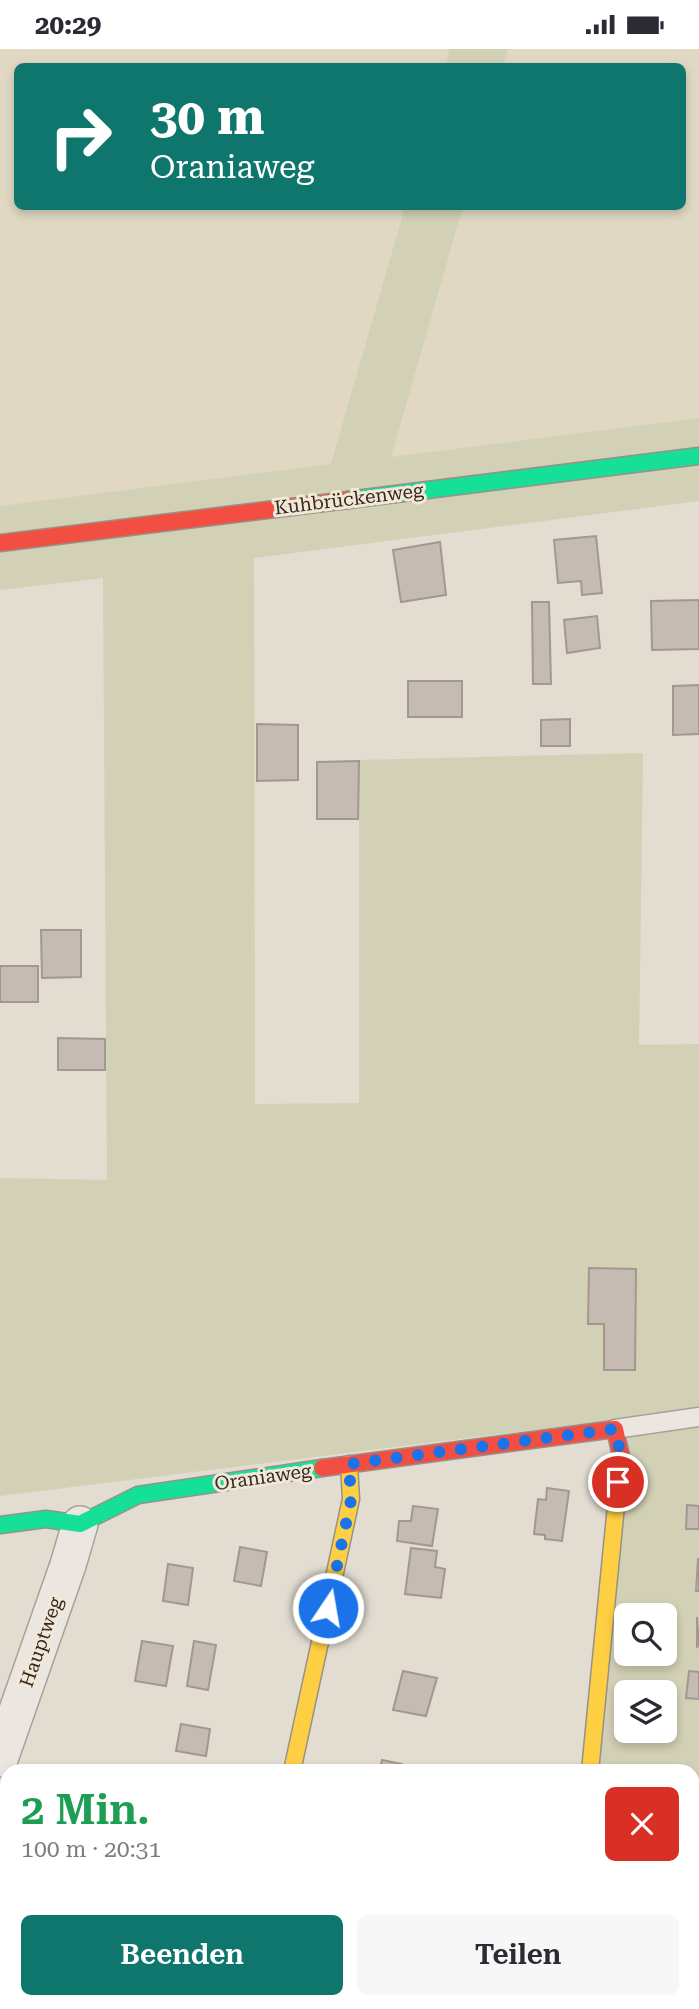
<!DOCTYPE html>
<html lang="de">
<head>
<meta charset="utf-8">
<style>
	:root { --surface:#fff; --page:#f7f7f7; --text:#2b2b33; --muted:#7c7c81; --accent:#0f766e }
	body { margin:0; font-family:"Roboto Serif",serif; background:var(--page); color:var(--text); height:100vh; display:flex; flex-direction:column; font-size:26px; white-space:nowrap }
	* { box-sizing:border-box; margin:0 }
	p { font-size:23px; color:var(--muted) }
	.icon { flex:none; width:38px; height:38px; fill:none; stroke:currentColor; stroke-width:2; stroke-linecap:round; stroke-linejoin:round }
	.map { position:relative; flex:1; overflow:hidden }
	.panel { position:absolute; left:0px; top:1715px; width:700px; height:245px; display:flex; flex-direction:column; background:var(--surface); border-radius:21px 21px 0 0; box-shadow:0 4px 10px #0003 }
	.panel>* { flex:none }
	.top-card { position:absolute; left:14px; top:14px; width:672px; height:147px; border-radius:10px; box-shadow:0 4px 10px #0003; background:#0f766e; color:#fff; overflow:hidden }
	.tools { position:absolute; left:614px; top:1554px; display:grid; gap:14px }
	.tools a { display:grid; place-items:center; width:63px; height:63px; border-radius:10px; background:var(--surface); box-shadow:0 4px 10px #0003; font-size:35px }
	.pin { position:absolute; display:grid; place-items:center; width:60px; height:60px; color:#fff; margin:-30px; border:4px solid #fff; border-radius:50%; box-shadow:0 2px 7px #0007 }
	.me { position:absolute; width:77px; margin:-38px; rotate:12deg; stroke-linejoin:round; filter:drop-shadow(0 0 5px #0008) }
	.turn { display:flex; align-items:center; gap:24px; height:147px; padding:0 21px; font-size:32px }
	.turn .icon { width:91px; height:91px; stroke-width:2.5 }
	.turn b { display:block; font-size:49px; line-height:60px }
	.round { display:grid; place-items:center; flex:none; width:74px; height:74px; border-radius:10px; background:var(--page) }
	.overview { display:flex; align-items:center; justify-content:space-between; height:119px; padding:0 21px }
	h1 { font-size:42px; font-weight:600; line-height:52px; color:#1e9e55 }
	.primary-button { display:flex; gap:14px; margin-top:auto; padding:14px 21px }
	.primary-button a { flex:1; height:80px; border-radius:10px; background:var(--accent); color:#fff; font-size:28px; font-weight:600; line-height:80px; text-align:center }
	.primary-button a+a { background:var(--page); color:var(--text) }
	.status { display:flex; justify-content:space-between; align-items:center; height:49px; padding:0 35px; background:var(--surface); direction:ltr }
	.status svg { height:19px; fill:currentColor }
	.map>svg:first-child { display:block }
</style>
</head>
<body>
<div class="status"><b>20:29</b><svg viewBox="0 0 49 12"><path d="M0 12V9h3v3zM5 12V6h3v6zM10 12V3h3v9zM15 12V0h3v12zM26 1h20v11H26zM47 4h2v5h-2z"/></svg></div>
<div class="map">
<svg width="699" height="1960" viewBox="0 0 699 1960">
	<rect width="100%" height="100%" fill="#e2dcd1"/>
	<g fill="#e0d8c3">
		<path d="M 0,0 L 450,0 L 445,18 L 18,18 L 18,158 L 405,158 L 331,415 L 0,457 Z"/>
		<path d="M 508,0 L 699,0 L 699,369 L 390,408 L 463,158 L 682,158 L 682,18 L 503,17 Z"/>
	</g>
	<g fill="#d2d0b5" fill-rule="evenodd">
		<path d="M 450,0 L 508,0 L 503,17 L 445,17 Z"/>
		<path d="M 405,158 L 463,158 L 391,408 L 699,369 L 699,452 L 254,509 L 255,1055 L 359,1054 L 359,711 L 643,704 L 639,996 L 699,995 L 699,1960 L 578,1960 L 579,1953 L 693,1953 L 693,1722 L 599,1722 L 630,1369 L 0,1447 L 0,1129 L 107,1131 L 103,529 L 0,541 L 0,457 L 331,415 ZM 626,1566 L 665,1566 L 665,1605 L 626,1605 ZM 626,1643 L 665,1643 L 665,1682 L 626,1682 Z"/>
	</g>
	<g fill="#c6bbb2" stroke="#a29890" stroke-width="2">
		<path d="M 596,487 L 602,544 L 582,546 L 581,532 L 558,534 L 554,491 Z"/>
		<path d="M 440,493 L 446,546 L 401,553 L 393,501 Z"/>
		<path d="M 699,551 L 699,600 L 652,601 L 651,552 Z"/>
		<path d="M 532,553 L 549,553 L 551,635 L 533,635 Z"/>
		<path d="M 597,567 L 600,599 L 567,604 L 564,571 Z"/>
		<rect x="408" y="632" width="54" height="36"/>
		<path d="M 699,636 L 699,685 L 673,686 L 673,637 Z"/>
		<path d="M 570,670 L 570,697 L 541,697 L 541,671 Z"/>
		<path d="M 257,675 L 298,676 L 298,731 L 257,732 Z"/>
		<path d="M 359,712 L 358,770 L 317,770 L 317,713 Z"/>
		<path d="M 41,881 L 81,881 L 81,928 L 42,929 Z"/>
		<rect x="0" y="917" width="38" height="36"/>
		<path d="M 58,989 L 105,990 L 105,1021 L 58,1021 Z"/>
		<path d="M 589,1219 L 636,1220 L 635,1321 L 604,1321 L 604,1275 L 588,1275 Z"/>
		<path d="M 547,1439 L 569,1442 L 562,1492 L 545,1490 L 545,1486 L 534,1485 L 538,1450 L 546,1451 Z"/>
		<path d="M 687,1456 L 699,1457 L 699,1480 L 686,1480 Z"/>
		<path d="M 413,1457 L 438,1460 L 432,1497 L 397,1492 L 399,1472 L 411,1472 Z"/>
		<path d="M 240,1498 L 267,1503 L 261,1537 L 234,1532 Z"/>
		<path d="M 411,1499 L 437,1502 L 435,1518 L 445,1520 L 441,1549 L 405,1545 Z"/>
		<path d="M 698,1510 L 699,1510 L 699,1542 L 696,1542 Z"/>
		<path d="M 168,1515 L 193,1519 L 188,1556 L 163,1552 Z"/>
		<path d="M 697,1568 L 699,1597 L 697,1598 Z"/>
		<path d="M 142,1592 L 173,1597 L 166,1637 L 135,1632 Z"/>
		<path d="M 194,1592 L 216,1596 L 208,1641 L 187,1637 Z"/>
		<path d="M 403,1622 L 437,1629 L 426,1667 L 393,1661 Z"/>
		<path d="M 689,1622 L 699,1623 L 699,1650 L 686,1649 Z"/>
		<path d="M 181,1675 L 210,1680 L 206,1707 L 176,1702 Z"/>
		<path d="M 382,1711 L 402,1715 L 401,1722 L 379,1722 Z"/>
		<rect x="693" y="1732" width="6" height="20"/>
		<path d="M 693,1773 L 699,1774 L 699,1802 L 693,1802 Z"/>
		<path d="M 26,1953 L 47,1953 L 45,1960 L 25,1960 Z"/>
		<path d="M 105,1953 L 129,1958 L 128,1960 L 104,1960 Z"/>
		<path d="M 325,1953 L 373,1953 L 372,1960 L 324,1960 Z"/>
	</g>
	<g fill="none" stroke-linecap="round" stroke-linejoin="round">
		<g stroke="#a8a199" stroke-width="21">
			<g id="lane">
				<path d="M 615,1380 L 699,1368"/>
				<path d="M 693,1893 L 699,1894"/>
			</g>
		</g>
		<g stroke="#a8a199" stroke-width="38">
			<g id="street">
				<path d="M 0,1710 L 68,1516 L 80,1475"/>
				<path d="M 240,1960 L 242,1953"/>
				<path d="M 567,1960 L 568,1953"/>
			</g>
		</g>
		<g stroke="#979189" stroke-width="19">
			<g id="fast">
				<path d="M 348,451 L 699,407"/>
				<path d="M 0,1476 L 46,1470 L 80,1475 L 138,1446 L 322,1419"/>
			</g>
		</g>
		<g stroke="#979189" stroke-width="19">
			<g id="slow">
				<path d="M 292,1722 L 351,1450 L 349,1415"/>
				<path d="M 590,1722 L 619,1426"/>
			</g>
		</g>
		<g stroke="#979189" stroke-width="19">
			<g id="jam">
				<path d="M 0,494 L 348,451"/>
				<path d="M 322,1419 L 615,1380 L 621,1407 L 619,1426"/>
			</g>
		</g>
		<use href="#lane" stroke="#ebe7e0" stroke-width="18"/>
		<use href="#street" stroke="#ebe7e0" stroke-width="35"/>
		<use href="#fast" stroke="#16e098" stroke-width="16"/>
		<use href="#slow" stroke="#ffcf43" stroke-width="16"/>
		<use href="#jam" stroke="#f24e42" stroke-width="16"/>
	</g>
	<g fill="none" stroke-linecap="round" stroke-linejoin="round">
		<path stroke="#1a73e8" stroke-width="12" stroke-dasharray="0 21.6" d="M 328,1559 L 351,1451 L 349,1415 L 615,1380 L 621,1407 L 618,1433"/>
	</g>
	<g text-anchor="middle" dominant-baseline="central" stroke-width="6" stroke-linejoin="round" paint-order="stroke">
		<g font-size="19" fill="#362a21" stroke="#f2e8d8">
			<text transform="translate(349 450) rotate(-7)">Kuhbrückenweg</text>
			<text transform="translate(263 1428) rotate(-8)">Oraniaweg</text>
			<text transform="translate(41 1593) rotate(-71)">Hauptweg</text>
		</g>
	</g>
</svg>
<div class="tools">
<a><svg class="icon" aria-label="search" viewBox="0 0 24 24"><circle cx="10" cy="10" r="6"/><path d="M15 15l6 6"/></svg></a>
<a><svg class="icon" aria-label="layers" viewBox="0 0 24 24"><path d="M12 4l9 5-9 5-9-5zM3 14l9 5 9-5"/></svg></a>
</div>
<div class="pin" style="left:618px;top:1433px;background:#d93025"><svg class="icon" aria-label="arrive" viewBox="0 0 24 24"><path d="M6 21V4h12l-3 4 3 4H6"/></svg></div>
<svg class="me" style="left:328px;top:1559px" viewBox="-20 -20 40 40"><circle r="17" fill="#1a73e8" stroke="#fff" stroke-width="3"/><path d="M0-11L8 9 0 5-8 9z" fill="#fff"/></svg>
<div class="top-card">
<div class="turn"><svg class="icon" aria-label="right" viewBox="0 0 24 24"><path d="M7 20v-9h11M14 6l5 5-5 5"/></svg><div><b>30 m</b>Oraniaweg</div></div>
</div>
<section class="panel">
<div class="overview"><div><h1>2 Min.</h1><p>100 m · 20:31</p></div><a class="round" style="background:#d93025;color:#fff"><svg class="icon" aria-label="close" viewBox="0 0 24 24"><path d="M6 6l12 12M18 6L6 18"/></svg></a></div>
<div class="primary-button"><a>Beenden</a><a>Teilen</a></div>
</section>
</div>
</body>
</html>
